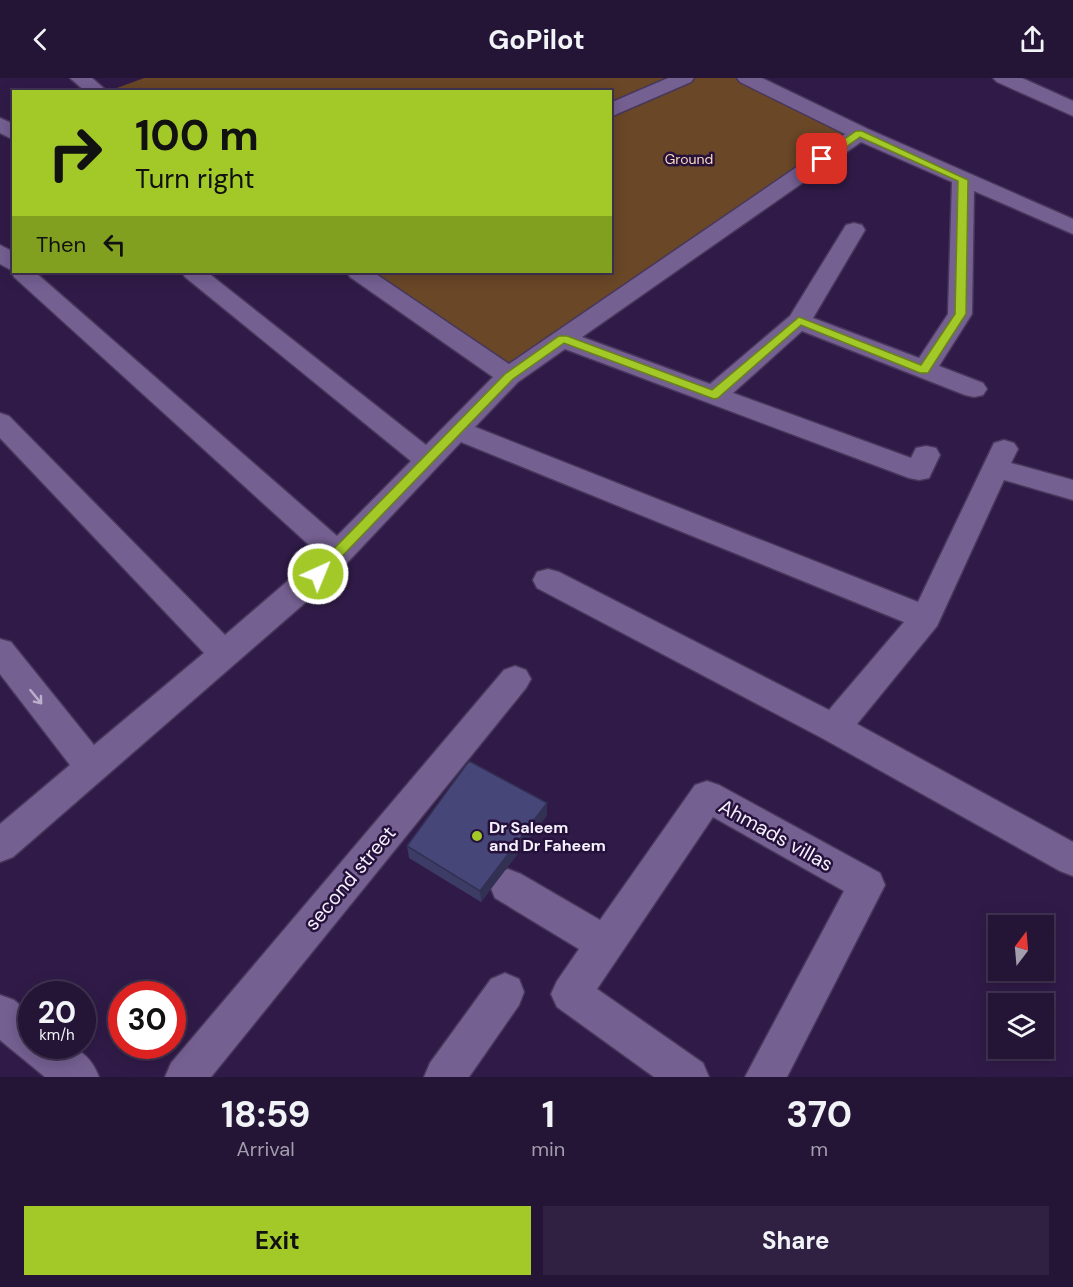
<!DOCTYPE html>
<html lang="en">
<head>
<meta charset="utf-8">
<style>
	:root { --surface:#241436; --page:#302142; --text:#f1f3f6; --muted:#a39ead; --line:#413351; --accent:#a2c928 }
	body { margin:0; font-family:"DM Sans",sans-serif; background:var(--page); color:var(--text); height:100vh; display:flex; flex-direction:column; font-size:22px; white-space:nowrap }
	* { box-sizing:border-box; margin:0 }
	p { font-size:20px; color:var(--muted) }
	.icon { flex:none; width:33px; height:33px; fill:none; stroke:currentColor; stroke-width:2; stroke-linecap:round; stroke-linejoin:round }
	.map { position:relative; height:999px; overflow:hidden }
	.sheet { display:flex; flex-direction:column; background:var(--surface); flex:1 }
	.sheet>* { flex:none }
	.guide { position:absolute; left:12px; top:12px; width:600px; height:183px; border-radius:0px; box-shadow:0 3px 15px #0003,0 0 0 2px var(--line); background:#a2c928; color:#111; overflow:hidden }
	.needle { width:39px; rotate:16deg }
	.fabs { position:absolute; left:988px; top:837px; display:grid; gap:12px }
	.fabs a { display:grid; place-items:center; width:66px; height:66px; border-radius:0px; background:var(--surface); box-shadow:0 3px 15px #0003,0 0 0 2px var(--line); font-size:30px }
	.speed { position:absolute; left:18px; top:903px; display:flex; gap:12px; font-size:30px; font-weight:700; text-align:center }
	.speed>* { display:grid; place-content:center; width:78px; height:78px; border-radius:50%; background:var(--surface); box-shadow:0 3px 15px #0003,0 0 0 2px var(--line); line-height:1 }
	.speed small { font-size:15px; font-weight:400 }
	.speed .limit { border:9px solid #d22; background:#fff; color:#111 }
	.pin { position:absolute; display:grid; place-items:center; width:51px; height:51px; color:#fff; margin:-26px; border-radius:12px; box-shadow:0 3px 9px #0006 }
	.me { position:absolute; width:66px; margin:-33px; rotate:44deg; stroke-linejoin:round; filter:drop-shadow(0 0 4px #0008) }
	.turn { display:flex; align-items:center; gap:21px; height:126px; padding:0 24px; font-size:27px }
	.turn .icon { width:78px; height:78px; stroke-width:2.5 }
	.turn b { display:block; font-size:42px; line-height:51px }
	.then { display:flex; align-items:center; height:57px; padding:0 24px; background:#0003; gap:12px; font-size:22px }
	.eta { display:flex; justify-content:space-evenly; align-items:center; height:102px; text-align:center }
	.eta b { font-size:36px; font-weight:700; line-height:42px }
	.button { display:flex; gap:12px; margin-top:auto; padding:12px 24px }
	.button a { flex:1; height:69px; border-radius:0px; background:var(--accent); color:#111; font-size:24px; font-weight:700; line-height:69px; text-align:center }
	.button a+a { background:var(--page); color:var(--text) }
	header { display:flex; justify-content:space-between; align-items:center; height:78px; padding:0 24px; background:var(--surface); font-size:27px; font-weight:700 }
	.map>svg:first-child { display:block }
</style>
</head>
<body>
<header><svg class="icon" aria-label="back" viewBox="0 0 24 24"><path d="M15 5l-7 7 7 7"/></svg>GoPilot<svg class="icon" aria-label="share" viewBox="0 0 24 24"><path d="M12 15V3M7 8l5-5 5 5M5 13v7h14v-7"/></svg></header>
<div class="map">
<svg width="1073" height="999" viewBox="0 0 1073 999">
	<rect width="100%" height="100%" fill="#301b48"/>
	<path fill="#694727" d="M 144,0 L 747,0 L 860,55 L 509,298 L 358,194 L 610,194 L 610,14 L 106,14 Z"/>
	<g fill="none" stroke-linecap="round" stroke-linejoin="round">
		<g stroke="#48375b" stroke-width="3">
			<g id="street">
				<path d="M 70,0 L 92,0 L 108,14 L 86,14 Z"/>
				<path d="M 668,0 L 694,0 L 691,4 L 610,39 L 610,25 Z"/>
				<path d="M 737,0 L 762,0 L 868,51 L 1073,141 L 1073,156 L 974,113 L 972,236 L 939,288 L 983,305 L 987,311 L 983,317 L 974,319 L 965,317 L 802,253 L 733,315 L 911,380 L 916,370 L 926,368 L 936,370 L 940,377 L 929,400 L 919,402 L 909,400 L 565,271 L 518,304 L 475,349 L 918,524 L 994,365 L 1004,362 L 1014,365 L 1018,371 L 1011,385 L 1073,402 L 1073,422 L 1004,402 L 937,548 L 857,646 L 1073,764 L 1073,798 L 1060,793 L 822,660 L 537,510 L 533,502 L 537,494 L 548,491 L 559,494 L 829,632 L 904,544 L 461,364 L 329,504 L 13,779 L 0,784 L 0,746 L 70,687 L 0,596 L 0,561 L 11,564 L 94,667 L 204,575 L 0,360 L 0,335 L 9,338 L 225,557 L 319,476 L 14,199 L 11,192 L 0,186 L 0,167 L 14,174 L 14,194 L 35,194 L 337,458 L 411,383 L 185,199 L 182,194 L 207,194 L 426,367 L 493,299 L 350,199 L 347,194 L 373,194 L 509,286 L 845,56 L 740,4 ZM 861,64 L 952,104 L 948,236 L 919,280 L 813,240 L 865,152 L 862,147 L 854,145 L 846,147 L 790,238 L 710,306 L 582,259 Z"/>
				<path d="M 0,40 L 14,46 L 14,62 L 0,55 Z"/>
				<path d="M 515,588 L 526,592 L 531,601 L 526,610 L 211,999 L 165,999 L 171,985 L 504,592 Z"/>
				<path d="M 707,703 L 719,707 L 880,795 L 885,807 L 787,999 L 745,999 L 844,813 L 713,739 L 597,911 L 703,985 L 709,999 L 654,999 L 557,929 L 551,916 L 557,903 L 579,871 L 495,820 L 490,808 L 495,796 L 508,791 L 521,796 L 600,842 L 695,707 Z"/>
				<path d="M 505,895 L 519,901 L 524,914 L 519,927 L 469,999 L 424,999 L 430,985 L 491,901 Z"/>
				<path d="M 0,917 L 14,922 L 32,937 L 32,968 C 64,968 85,964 99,999 L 45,999 L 0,962 Z"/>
			</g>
		</g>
		<g stroke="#48375b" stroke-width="3">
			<path id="secondary" d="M 993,0 L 1022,0 L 1073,23 L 1073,38 L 997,4 Z"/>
		</g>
		<use href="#street" fill="#756092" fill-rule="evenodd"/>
		<use href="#secondary" fill="#756092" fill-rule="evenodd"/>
	</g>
	<path fill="#3d3c67" d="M 547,737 L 481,824 L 409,780 L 407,768 Z"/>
	<path fill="#323154" d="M 547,725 L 547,737 L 481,824 L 480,813 Z"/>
	<path fill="#474678" stroke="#323154" stroke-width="1.5" d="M 469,683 L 547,725 L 480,813 L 407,768 Z"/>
	<defs><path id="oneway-shaft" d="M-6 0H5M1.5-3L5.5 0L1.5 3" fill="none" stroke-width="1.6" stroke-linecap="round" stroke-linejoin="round" transform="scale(1.5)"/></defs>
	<use stroke="#bbafcc" href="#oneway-shaft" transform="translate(36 619) rotate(51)"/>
	<path fill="#a2c928" stroke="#69831a" stroke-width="1.5" d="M 856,53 L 862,53 L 968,102 L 966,236 L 928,295 L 920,295 L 801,247 L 718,320 L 714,321 L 564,265 L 513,301 L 322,499 L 313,499 L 311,496 L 313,492 L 505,296 L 559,258 L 567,258 L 712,312 L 799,239 L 921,287 L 955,236 L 958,103 L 860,59 L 826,83 L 819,83 L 819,79 Z"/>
	<circle fill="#a2c928" stroke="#26113d" stroke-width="2" cx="477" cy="758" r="6"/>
	<g text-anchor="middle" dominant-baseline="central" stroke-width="5" stroke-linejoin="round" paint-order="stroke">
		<g font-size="14" fill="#fcdabc" stroke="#26113d">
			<text x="689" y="81">Ground</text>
		</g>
		<g font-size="16" font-weight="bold" fill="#f4f0fc" stroke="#26113d" text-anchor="start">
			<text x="489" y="749">Dr Saleem<tspan x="489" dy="18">and Dr Faheem</tspan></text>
		</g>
		<g font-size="20" fill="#f4f0fc" stroke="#26113d">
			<text transform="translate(776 757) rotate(29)">Ahmads villas</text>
			<text transform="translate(350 800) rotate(-50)">second street</text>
		</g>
	</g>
</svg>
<div class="fabs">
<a><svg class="needle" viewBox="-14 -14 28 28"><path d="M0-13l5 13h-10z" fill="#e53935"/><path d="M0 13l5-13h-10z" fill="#a39ead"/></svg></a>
<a><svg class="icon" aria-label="layers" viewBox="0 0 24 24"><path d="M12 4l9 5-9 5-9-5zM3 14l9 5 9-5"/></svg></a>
</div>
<div class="speed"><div>20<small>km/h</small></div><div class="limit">30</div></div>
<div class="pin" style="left:822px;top:81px;background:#d93025"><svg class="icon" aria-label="arrive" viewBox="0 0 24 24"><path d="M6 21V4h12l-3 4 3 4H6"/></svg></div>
<svg class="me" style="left:318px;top:496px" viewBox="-20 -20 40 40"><circle r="17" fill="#a2c928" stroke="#fff" stroke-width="3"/><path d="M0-11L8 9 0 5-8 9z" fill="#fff"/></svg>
<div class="guide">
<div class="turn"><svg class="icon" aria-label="right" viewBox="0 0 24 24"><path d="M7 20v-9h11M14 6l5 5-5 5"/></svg><div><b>100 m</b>Turn right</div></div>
<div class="then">Then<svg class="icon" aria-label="left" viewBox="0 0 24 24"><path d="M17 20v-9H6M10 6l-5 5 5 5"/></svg></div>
</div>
</div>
<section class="sheet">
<div class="eta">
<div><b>18:59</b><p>Arrival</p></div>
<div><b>1</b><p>min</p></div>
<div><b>370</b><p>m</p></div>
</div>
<div class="button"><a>Exit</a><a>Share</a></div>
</section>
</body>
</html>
